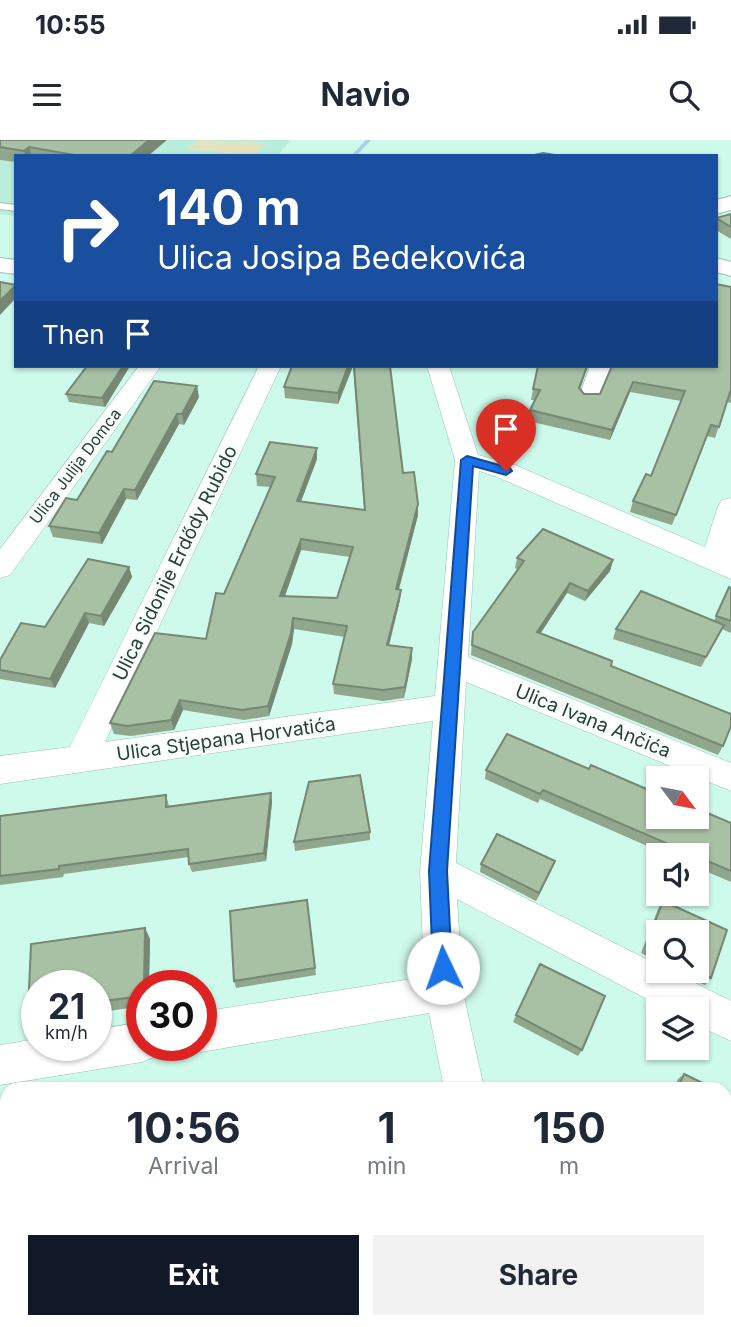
<!DOCTYPE html>
<html lang="en">
<head>
<meta charset="utf-8">
<style>
	:root { --surface:#fff; --page:#f2f2f3; --text:#1f2937; --muted:#747a83; --accent:#111827 }
	body { margin:0; font-family:Inter,sans-serif; background:var(--page); color:var(--text); height:100vh; display:flex; flex-direction:column; font-size:26px; white-space:nowrap }
	* { box-sizing:border-box; margin:0 }
	p { font-size:23px; color:var(--muted) }
	.icon { flex:none; width:38px; height:38px; fill:none; stroke:currentColor; stroke-width:2; stroke-linecap:round; stroke-linejoin:round }
	.map { position:relative; flex:1; overflow:hidden }
	.panel { position:absolute; left:0px; top:942px; width:732px; height:247px; display:flex; flex-direction:column; background:var(--surface); border-radius:21px 21px 0 0; box-shadow:0 2px 5px #0004 }
	.panel>* { flex:none }
	.top-card { position:absolute; left:14px; top:14px; width:704px; height:214px; border-radius:0px; box-shadow:0 2px 5px #0004; background:#1a4fa0; color:#fff; overflow:hidden }
	.needle { width:46px; rotate:122deg }
	.fabs { position:absolute; left:646px; top:626px; display:grid; gap:14px }
	.fabs a { display:grid; place-items:center; width:63px; height:63px; border-radius:0px; background:var(--surface); box-shadow:0 2px 5px #0004; font-size:35px }
	.speed { position:absolute; left:21px; top:830px; display:flex; gap:14px; font-size:35px; font-weight:700; text-align:center }
	.speed>* { display:grid; place-content:center; width:91px; height:91px; border-radius:50%; background:var(--surface); box-shadow:0 2px 5px #0004; line-height:1 }
	.speed small { font-size:18px; font-weight:400 }
	.speed .limit { border:10px solid #d22; background:#fff; color:#111 }
	.pin { position:absolute; display:grid; place-items:center; width:60px; height:60px; color:#fff; margin:-72px -30px; border-radius:50% 50% 50% 0; rotate:-45deg; box-shadow:0 0 7px #0007 }
	.pin .icon { rotate:45deg }
	.me { position:absolute; width:77px; margin:-38px; rotate:357deg; stroke-linejoin:round; filter:drop-shadow(0 0 5px #0008) }
	.turn { display:flex; align-items:center; gap:24px; height:147px; padding:0 28px; font-size:32px }
	.turn .icon { width:91px; height:91px; stroke-width:2.5 }
	.turn b { display:block; font-size:49px; line-height:60px }
	.then { display:flex; align-items:center; height:66px; padding:0 28px; background:#0003; gap:14px; font-size:26px }
	.eta { display:flex; justify-content:space-evenly; align-items:center; height:119px; text-align:center }
	.eta b { font-size:42px; font-weight:700; line-height:49px }
	.cta { display:flex; gap:14px; margin-top:auto; padding:14px 28px }
	.cta a { flex:1; height:80px; border-radius:0px; background:var(--accent); color:#fff; font-size:28px; font-weight:700; line-height:80px; text-align:center }
	.cta a+a { background:var(--page); color:var(--text) }
	.status { display:flex; justify-content:space-between; align-items:center; height:49px; padding:0 35px; background:var(--surface); direction:ltr }
	.status svg { height:19px; fill:currentColor }
	header { display:flex; justify-content:space-between; align-items:center; height:91px; padding:0 28px; background:var(--surface); font-size:32px; font-weight:700 }
	.map>svg:first-child { display:block }
</style>
</head>
<body>
<div class="status"><b>10:55</b><svg viewBox="0 0 49 12"><path d="M0 12V9h3v3zM5 12V6h3v6zM10 12V3h3v9zM15 12V0h3v12zM26 1h20v11H26zM47 4h2v5h-2z"/></svg></div>
<header><svg class="icon" aria-label="menu" viewBox="0 0 24 24"><path d="M4 6h16M4 12h16M4 18h16"/></svg>Navio<svg class="icon" aria-label="search" viewBox="0 0 24 24"><circle cx="10" cy="10" r="6"/><path d="M15 15l6 6"/></svg></header>
<div class="map">
<svg width="731" height="1187" viewBox="0 0 731 1187">
	<rect width="100%" height="100%" fill="#cefaeb"/>
	<path fill="#b9eedc" d="M 0,0 L 291,0 L 277,16 L 16,16 L 16,76 L 0,74 Z"/>
	<path fill="#e1e4bf" d="M 197,0 L 266,3 L 253,16 L 188,9 Z"/>
	<g fill="none" stroke-linecap="round" stroke-linejoin="round">
		<path fill="#aacfe4" fill-rule="evenodd" d="M 366,0 L 371,0 L 356,16 L 351,16 Z"/>
		<g stroke="#98c2b4" stroke-width="2">
			<path id="lane" d="M 0,63 L 16,65 L 16,71 L 0,69 Z"/>
		</g>
		<g stroke="#98c2b4" stroke-width="1">
			<g id="street">
				<path d="M 139,226 L 161,226 L 10,435 L 0,438 L 0,409 Z"/>
				<path d="M 259,226 L 281,226 L 105,602 L 435,556 L 455,320 L 427,226 L 449,226 L 478,315 L 515,325 L 705,407 L 718,366 L 722,360 L 731,358 L 731,439 L 497,337 L 479,331 L 468,517 L 731,623 L 731,651 L 466,542 L 456,723 L 658,825 L 658,831 L 671,831 L 731,861 L 731,901 L 696,885 L 696,870 L 668,870 L 457,759 L 463,852 L 484,948 L 444,948 L 429,873 L 201,912 L 187,906 L 201,905 L 201,872 L 424,837 L 420,731 L 433,581 L 0,644 L 0,616 L 70,607 Z"/>
				<path d="M 590,226 L 612,226 L 598,262 L 582,262 L 579,257 Z"/>
				<path d="M 142,882 L 142,905 L 161,905 L 156,916 L 142,922 L 0,945 L 0,905 L 37,899 L 37,905 L 96,905 L 96,890 Z"/>
				<path d="M 7,1159 L 7,1181 L 36,1181 L 34,1187 L 0,1187 L 0,1161 Z"/>
				<path d="M 494,1181 L 540,1181 L 541,1187 L 495,1187 Z"/>
			</g>
		</g>
		<g stroke="#98c2b4" stroke-width="2">
			<g id="secondary">
				<path d="M 731,56 L 731,70 L 716,74 L 716,60 Z"/>
				<path d="M 0,118 L 16,120 L 16,134 L 0,132 Z"/>
				<path d="M 716,118 L 731,122 L 731,136 L 716,132 Z"/>
			</g>
		</g>
		<use href="#lane" fill="#fff" fill-rule="evenodd"/>
		<use href="#street" fill="#fff" fill-rule="evenodd"/>
		<use href="#secondary" fill="#fff" fill-rule="evenodd"/>
	</g>
	<g fill="#90a68d" fill-rule="evenodd">
		<path d="M 0,0 L 148,16 L 16,16 L 16,22 L 0,20 Z"/>
		<path d="M 731,74 L 731,99 L 716,90 L 716,78 Z"/>
		<path d="M 731,147 L 731,263 L 727,262 L 715,298 L 707,296 L 672,385 L 630,372 L 633,361 L 651,336 L 681,261 L 630,252 L 610,300 L 528,281 L 530,270 L 535,260 L 531,260 L 533,249 L 580,249 L 584,254 L 600,254 Z"/>
		<path d="M 87,226 L 130,226 L 105,267 L 69,262 L 66,254 Z"/>
		<path d="M 292,226 L 353,226 L 338,264 L 285,258 L 284,247 Z"/>
		<path d="M 353,226 L 390,226 L 403,333 L 418,375 L 399,449 L 401,450 L 400,460 L 389,506 L 412,508 L 412,519 L 404,558 L 383,561 L 334,554 L 333,544 L 345,497 L 294,489 L 292,504 L 269,576 L 244,580 L 183,570 L 174,590 L 131,596 L 114,594 L 110,583 L 206,499 L 224,454 L 271,347 L 257,346 L 256,334 L 317,319 L 301,361 L 364,370 ZM 301,410 L 350,417 L 337,458 L 285,456 Z"/>
		<path d="M 199,257 L 184,285 L 179,284 L 137,360 L 126,359 L 102,404 L 53,397 L 49,386 L 77,360 L 112,312 Z"/>
		<path d="M 517,418 L 613,420 L 610,431 L 585,461 L 567,453 L 540,493 L 611,526 L 723,606 L 718,615 L 471,515 L 473,492 L 518,430 L 515,428 Z"/>
		<path d="M 129,427 L 132,437 L 104,486 L 89,483 L 55,548 L 0,539 L 0,520 Z"/>
		<path d="M 729,447 L 731,448 L 731,493 L 722,489 L 701,527 L 613,499 L 616,489 L 714,481 Z"/>
		<path d="M 486,630 L 658,677 L 731,683 L 731,742 L 696,727 L 696,716 L 670,716 L 540,659 L 538,663 L 485,639 Z"/>
		<path d="M 271,653 L 272,662 L 266,721 L 192,732 L 189,724 L 189,717 L 64,734 L 63,737 L 0,745 L 0,676 L 166,655 L 169,666 Z"/>
		<path d="M 370,692 L 370,700 L 295,711 L 294,702 Z"/>
		<path d="M 481,724 L 552,729 L 536,761 L 480,732 Z"/>
		<path d="M 307,760 L 316,835 L 236,848 L 234,841 Z"/>
		<path d="M 663,761 L 711,838 L 705,845 L 677,831 L 696,831 L 658,793 L 658,822 L 641,813 L 658,769 Z"/>
		<path d="M 145,788 L 150,799 L 149,845 L 142,845 L 142,866 L 96,873 L 96,845 L 37,845 L 37,881 L 28,872 L 31,804 Z"/>
		<path d="M 540,824 L 582,910 L 578,916 L 513,882 Z"/>
		<path d="M 684,934 L 713,948 L 674,948 L 678,939 Z"/>
		<path d="M 724,954 L 731,958 L 731,1038 L 724,1034 Z"/>
		<path d="M 641,1181 L 724,1181 L 731,1187 L 640,1187 Z"/>
	</g>
	<g fill="#768773">
		<path d="M 149,0 L 167,0 L 148,16 L 130,16 Z"/>
		<path d="M 29,7 L 32,16 L 26,16 L 24,11 Z"/>
		<path d="M 16,145 L 16,158 L 0,175 L 0,161 Z"/>
		<path d="M 123,226 L 130,226 L 105,267 L 102,258 Z"/>
		<path d="M 348,226 L 353,226 L 338,264 L 338,253 Z"/>
		<path d="M 587,226 L 588,226 L 577,258 L 579,248 Z"/>
		<path d="M 633,242 L 630,252 L 610,300 L 612,290 Z"/>
		<path d="M 197,246 L 199,257 L 184,285 L 182,274 Z"/>
		<path d="M 177,274 L 179,284 L 137,360 L 135,350 Z"/>
		<path d="M 317,308 L 317,319 L 297,372 L 297,361 Z"/>
		<path d="M 124,349 L 126,359 L 102,404 L 99,393 Z"/>
		<path d="M 418,364 L 418,375 L 396,460 L 396,449 Z"/>
		<path d="M 301,399 L 301,410 L 281,467 L 280,456 Z"/>
		<path d="M 613,420 L 610,431 L 585,461 L 588,451 Z"/>
		<path d="M 129,427 L 132,437 L 104,486 L 101,476 Z"/>
		<path d="M 570,443 L 567,453 L 535,502 L 537,492 Z"/>
		<path d="M 401,450 L 400,460 L 386,516 L 387,505 Z"/>
		<path d="M 85,473 L 89,483 L 55,548 L 50,539 Z"/>
		<path d="M 293,478 L 294,489 L 292,504 L 269,576 L 268,566 Z"/>
		<path d="M 412,508 L 412,519 L 404,558 L 405,547 Z"/>
		<path d="M 180,560 L 183,570 L 174,590 L 171,580 Z"/>
		<path d="M 271,653 L 272,662 L 266,721 L 264,713 Z"/>
		<path d="M 555,721 L 552,729 L 536,761 L 539,753 Z"/>
		<path d="M 145,788 L 150,799 L 149,845 L 144,845 Z"/>
	</g>
	<g fill="#a8c1a4" stroke="#768773" stroke-width="2" fill-rule="evenodd">
		<path d="M 0,0 L 149,0 L 130,16 L 80,16 L 29,7 L 24,11 L 0,7 Z"/>
		<path d="M 543,13 L 561,16 L 530,16 Z"/>
		<path d="M 731,74 L 731,87 L 716,78 Z"/>
		<path d="M 0,142 L 16,145 L 0,161 Z"/>
		<path d="M 716,144 L 731,147 L 731,252 L 730,252 L 719,287 L 711,285 L 676,375 L 633,361 L 646,334 L 651,336 L 685,251 L 633,242 L 612,290 L 530,270 L 540,250 L 533,249 L 538,226 L 587,226 L 579,248 L 584,254 L 600,254 L 612,226 L 716,226 Z"/>
		<path d="M 87,226 L 123,226 L 102,258 L 66,254 Z"/>
		<path d="M 292,226 L 348,226 L 338,253 L 284,247 Z"/>
		<path d="M 354,226 L 390,226 L 403,333 L 414,332 L 418,364 L 396,449 L 401,450 L 387,505 L 412,508 L 405,547 L 383,550 L 333,544 L 347,486 L 293,478 L 291,493 L 268,566 L 242,570 L 180,560 L 171,580 L 127,586 L 110,583 L 155,493 L 206,499 L 216,453 L 224,454 L 275,337 L 256,334 L 270,302 L 317,308 L 297,361 L 365,370 ZM 301,399 L 353,407 L 337,458 L 280,456 Z"/>
		<path d="M 154,241 L 197,246 L 182,274 L 177,274 L 135,350 L 124,349 L 99,393 L 49,386 L 66,358 L 77,360 L 107,311 L 112,312 Z"/>
		<path d="M 543,389 L 613,420 L 588,451 L 570,443 L 537,492 L 612,521 L 611,526 L 731,574 L 731,586 L 723,606 L 472,505 L 473,492 L 524,421 L 517,418 Z"/>
		<path d="M 88,419 L 129,427 L 101,476 L 85,473 L 50,539 L 0,530 L 0,520 L 21,483 L 45,487 Z"/>
		<path d="M 729,447 L 731,448 L 731,481 L 716,476 Z"/>
		<path d="M 641,451 L 724,485 L 706,517 L 616,489 Z"/>
		<path d="M 507,594 L 589,629 L 591,625 L 658,654 L 658,677 L 696,677 L 696,668 L 731,683 L 731,731 L 543,650 L 540,654 L 486,630 Z"/>
		<path d="M 360,635 L 370,692 L 294,702 L 309,642 Z"/>
		<path d="M 271,653 L 264,713 L 189,724 L 188,709 L 59,726 L 59,729 L 0,736 L 0,676 L 166,655 L 166,667 Z"/>
		<path d="M 497,694 L 555,721 L 539,753 L 481,724 Z"/>
		<path d="M 307,760 L 315,828 L 234,841 L 230,771 Z"/>
		<path d="M 663,761 L 727,790 L 711,838 L 696,831 L 696,793 L 658,793 L 658,812 L 646,806 Z"/>
		<path d="M 145,788 L 144,845 L 142,845 L 142,856 L 96,862 L 96,845 L 37,845 L 37,871 L 28,872 L 31,804 Z"/>
		<path d="M 540,824 L 605,856 L 582,910 L 516,875 Z"/>
		<path d="M 684,934 L 713,948 L 678,948 Z"/>
		<path d="M 724,954 L 731,958 L 731,1030 L 724,1026 Z"/>
		<path d="M 724,1145 L 731,1149 L 731,1187 L 645,1187 L 647,1181 L 724,1181 Z"/>
	</g>
	<path fill="#1a73e8" stroke="#114b97" stroke-width="2" d="M 467,316 L 510,328 L 512,331 L 506,335 L 473,326 L 447,731 L 452,828 L 449,834 L 443,837 L 436,834 L 433,828 L 429,731 L 461,320 Z"/>
	<g text-anchor="middle" dominant-baseline="central" stroke-width="5" stroke-linejoin="round" paint-order="stroke">
		<g font-size="16" fill="#2d3e38" stroke="#f6fefb">
			<text transform="translate(75 326) rotate(-53)">Ulica Julija Domca</text>
		</g>
		<g font-size="19" fill="#2d3e38" stroke="#f6fefb">
			<text transform="translate(175 423) rotate(-64)">Ulica Sidonije Erdődy Rubido</text>
			<text transform="translate(593 581) rotate(22)">Ulica Ivana Ančića</text>
			<text transform="translate(226 599) rotate(-8)">Ulica Stjepana Horvatića</text>
		</g>
	</g>
</svg>
<div class="fabs">
<a><svg class="needle" viewBox="-14 -14 28 28"><path d="M0-13l5 13h-10z" fill="#e53935"/><path d="M0 13l5-13h-10z" fill="#747a83"/></svg></a>
<a><svg class="icon" aria-label="sound" viewBox="0 0 24 24"><path d="M4 9h4l5-4v14l-5-4H4zM17 9q2 3 0 6"/></svg></a>
<a><svg class="icon" aria-label="search" viewBox="0 0 24 24"><circle cx="10" cy="10" r="6"/><path d="M15 15l6 6"/></svg></a>
<a><svg class="icon" aria-label="layers" viewBox="0 0 24 24"><path d="M12 4l9 5-9 5-9-5zM3 14l9 5 9-5"/></svg></a>
</div>
<div class="speed"><div>21<small>km/h</small></div><div class="limit">30</div></div>
<div class="pin" style="left:506px;top:331px;background:#d93025"><svg class="icon" aria-label="arrive" viewBox="0 0 24 24"><path d="M6 21V4h12l-3 4 3 4H6"/></svg></div>
<svg class="me" style="left:443px;top:828px" viewBox="-20 -20 40 40"><circle r="19" fill="#fff"/><path d="M0-13L10 11 0 6-10 11z" fill="#1a73e8"/></svg>
<div class="top-card">
<div class="turn"><svg class="icon" aria-label="right" viewBox="0 0 24 24"><path d="M7 20v-9h11M14 6l5 5-5 5"/></svg><div><b>140 m</b>Ulica Josipa Bedekovića</div></div>
<div class="then">Then<svg class="icon" aria-label="arrive" viewBox="0 0 24 24"><path d="M6 21V4h12l-3 4 3 4H6"/></svg></div>
</div>
<section class="panel">
<div class="eta">
<div><b>10:56</b><p>Arrival</p></div>
<div><b>1</b><p>min</p></div>
<div><b>150</b><p>m</p></div>
</div>
<div class="cta"><a>Exit</a><a>Share</a></div>
</section>
</div>
</body>
</html>
